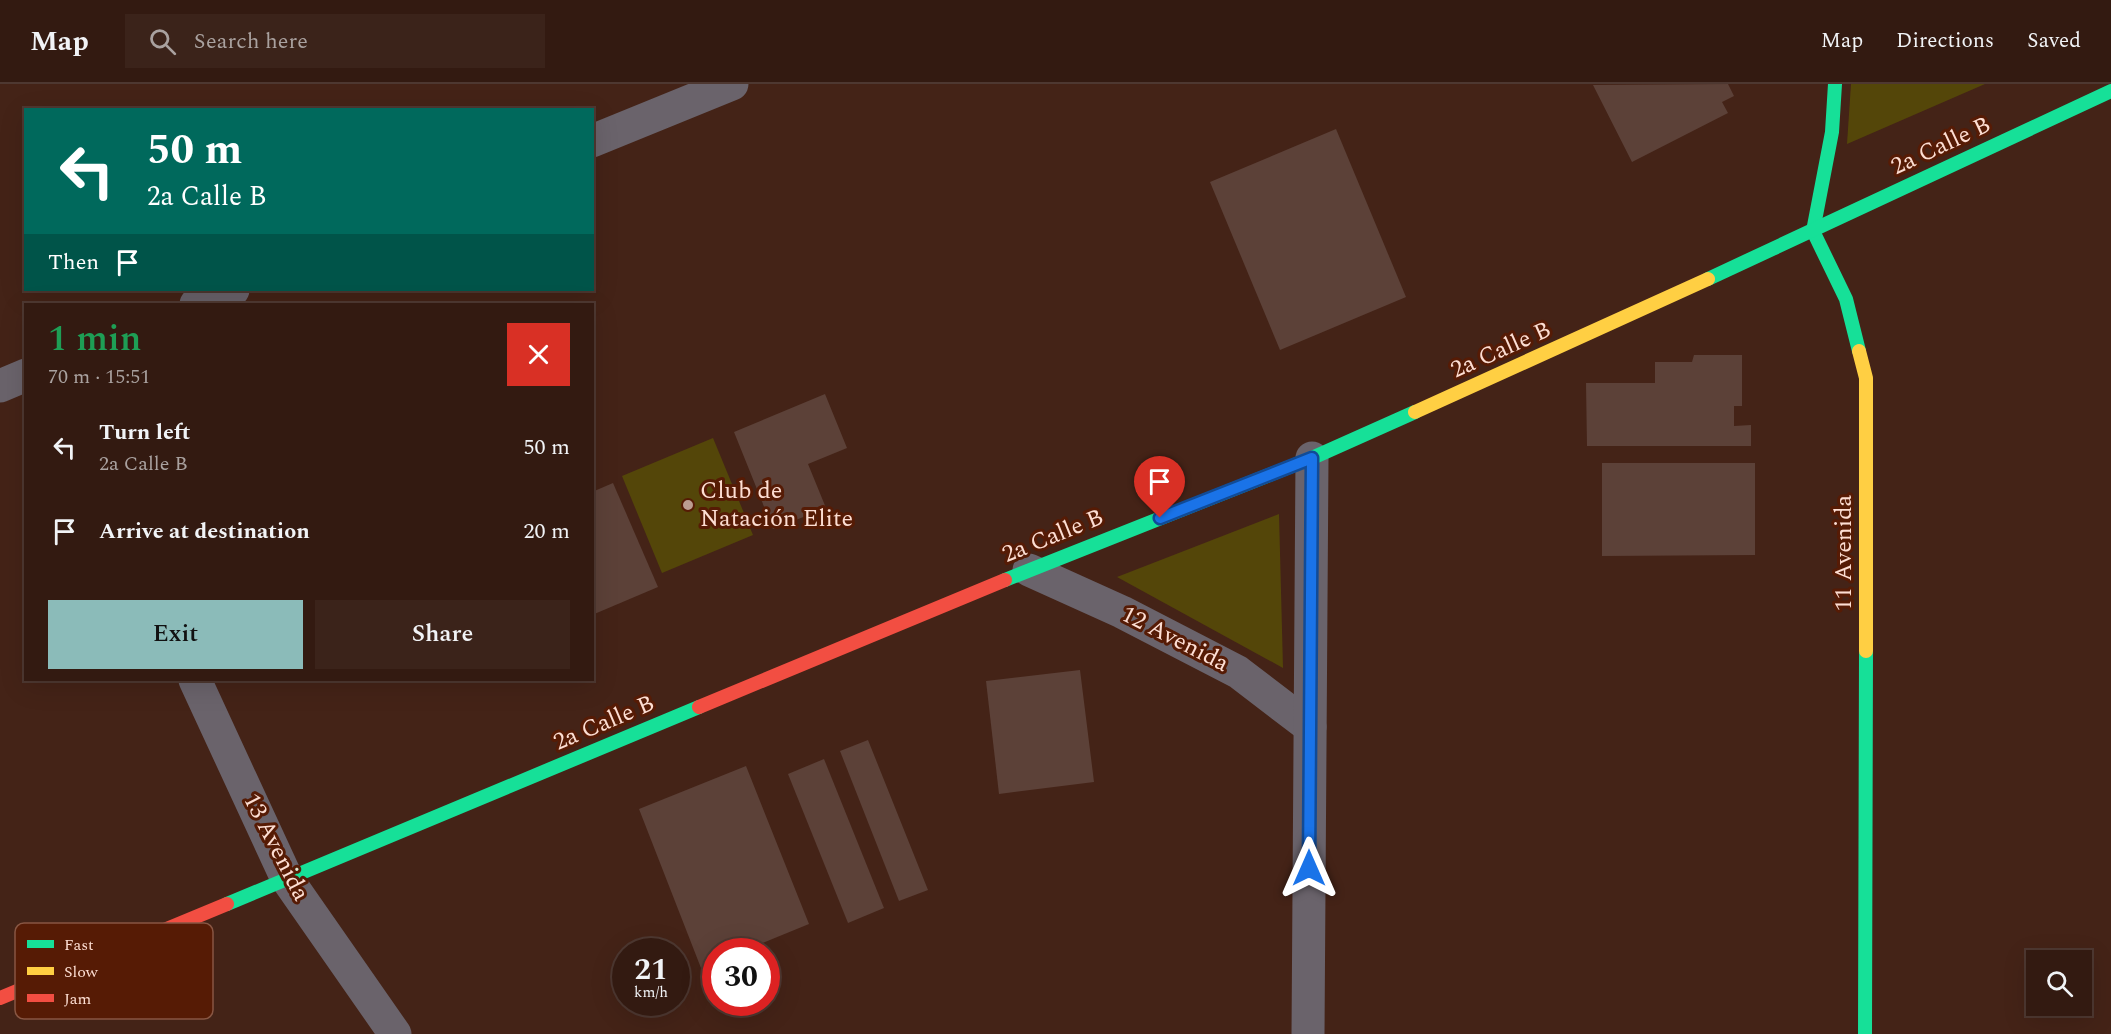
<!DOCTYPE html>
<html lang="en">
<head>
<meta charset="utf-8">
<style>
	:root { --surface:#331a11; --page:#3b231a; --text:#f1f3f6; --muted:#a9a19f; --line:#4e3831; --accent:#8bbbb9 }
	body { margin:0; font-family:Spectral,serif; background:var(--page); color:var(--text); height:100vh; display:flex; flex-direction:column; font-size:22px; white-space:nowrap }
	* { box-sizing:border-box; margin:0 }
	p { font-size:20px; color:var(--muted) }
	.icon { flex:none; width:33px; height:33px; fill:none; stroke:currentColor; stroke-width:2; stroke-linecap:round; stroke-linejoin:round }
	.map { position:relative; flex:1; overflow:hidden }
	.sheet { position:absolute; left:24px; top:219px; width:570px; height:378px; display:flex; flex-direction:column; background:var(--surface); border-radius:0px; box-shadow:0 6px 24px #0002,0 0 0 2px var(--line) }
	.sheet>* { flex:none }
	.top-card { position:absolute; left:24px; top:24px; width:570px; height:183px; border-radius:0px; box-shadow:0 6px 24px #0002,0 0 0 2px var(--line); background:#00695c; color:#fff; overflow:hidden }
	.fabs { position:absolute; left:2026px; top:866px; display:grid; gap:12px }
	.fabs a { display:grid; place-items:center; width:66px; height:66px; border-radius:0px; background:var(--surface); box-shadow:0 6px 24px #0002,0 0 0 2px var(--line); font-size:30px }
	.speed { position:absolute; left:612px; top:854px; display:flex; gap:12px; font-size:30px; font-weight:700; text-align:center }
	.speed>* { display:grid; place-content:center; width:78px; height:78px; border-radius:50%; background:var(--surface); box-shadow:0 6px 24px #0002,0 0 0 2px var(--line); line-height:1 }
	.speed small { font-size:15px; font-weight:400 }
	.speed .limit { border:9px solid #d22; background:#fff; color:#111 }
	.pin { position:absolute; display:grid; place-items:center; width:51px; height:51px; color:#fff; margin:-62px -26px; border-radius:50% 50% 50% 0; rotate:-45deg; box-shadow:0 0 6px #0007 }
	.pin .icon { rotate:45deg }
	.me { position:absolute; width:66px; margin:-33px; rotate:0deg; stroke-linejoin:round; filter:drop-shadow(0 0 4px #0008) }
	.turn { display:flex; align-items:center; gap:21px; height:126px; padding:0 24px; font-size:27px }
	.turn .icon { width:78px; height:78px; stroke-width:2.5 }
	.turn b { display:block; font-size:42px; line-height:51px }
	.then { display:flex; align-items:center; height:57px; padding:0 24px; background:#0003; gap:12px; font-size:22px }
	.round { display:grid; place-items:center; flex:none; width:63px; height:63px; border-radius:0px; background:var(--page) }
	.summary { display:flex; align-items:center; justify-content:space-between; height:102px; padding:0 24px }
	h1 { font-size:36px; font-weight:600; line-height:45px; color:#1e9e55 }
	.action { display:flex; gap:12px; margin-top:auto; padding:12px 24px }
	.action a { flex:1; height:69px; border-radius:0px; background:var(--accent); color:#111; font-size:24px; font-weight:600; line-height:69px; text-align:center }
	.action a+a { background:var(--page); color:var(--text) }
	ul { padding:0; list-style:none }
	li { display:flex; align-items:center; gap:18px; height:84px; padding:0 24px }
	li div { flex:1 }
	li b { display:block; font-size:22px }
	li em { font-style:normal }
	header { display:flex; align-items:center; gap:36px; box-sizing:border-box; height:84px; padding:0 30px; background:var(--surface); border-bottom:2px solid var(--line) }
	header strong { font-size:28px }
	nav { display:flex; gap:33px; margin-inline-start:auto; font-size:21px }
	.search { width:420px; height:54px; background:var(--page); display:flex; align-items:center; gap:15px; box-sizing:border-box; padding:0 21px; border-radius:0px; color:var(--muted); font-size:22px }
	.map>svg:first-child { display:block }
</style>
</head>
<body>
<header>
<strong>Map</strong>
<div class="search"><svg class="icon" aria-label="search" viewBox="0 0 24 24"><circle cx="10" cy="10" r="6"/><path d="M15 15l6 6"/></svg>Search here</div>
<nav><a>Map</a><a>Directions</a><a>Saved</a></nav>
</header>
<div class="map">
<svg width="2111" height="950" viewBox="0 0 2111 950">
	<rect width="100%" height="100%" fill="#442317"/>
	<g fill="#544609">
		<path d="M 1851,0 L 1985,0 L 1847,60 Z"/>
		<path d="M 713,354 L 753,451 L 662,489 L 622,392 Z"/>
		<path d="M 1279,430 L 1283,584 L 1117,493 Z"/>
	</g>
	<g fill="#5c4138">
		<path d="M 1728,0 L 1734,12 L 1722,18 L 1728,29 L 1632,78 L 1593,1 Z"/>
		<path d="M 1336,45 L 1406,213 L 1280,266 L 1210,98 Z"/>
		<path d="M 1694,271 L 1742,271 L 1742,322 L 1734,322 L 1734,342 L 1751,341 L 1751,362 L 1587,362 L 1586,299 L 1655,299 L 1655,278 L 1692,278 Z"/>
		<path d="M 825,310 L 847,364 L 808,380 L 826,424 L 773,445 L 734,348 Z"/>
		<path d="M 1602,379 L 1755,379 L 1755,471 L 1602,472 Z"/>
		<path d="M 613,399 L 658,503 L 592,531 L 592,408 Z"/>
		<path d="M 1080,586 L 1094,698 L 999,710 L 986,597 Z"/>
		<path d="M 868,656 L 928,806 L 899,817 L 840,667 Z"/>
		<path d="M 824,675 L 884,824 L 848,839 L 788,690 Z"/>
		<path d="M 746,682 L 809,840 L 743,867 L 716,867 L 716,878 L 701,884 L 639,725 Z"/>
	</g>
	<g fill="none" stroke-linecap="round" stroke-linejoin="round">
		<g stroke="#6a636b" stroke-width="33">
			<path d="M 592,57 L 732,0"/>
			<path d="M 196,220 L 233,206"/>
			<path d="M 0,302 L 26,291"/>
			<path d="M 1029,486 L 1122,528 L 1238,588 L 1310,643"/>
			<path d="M 195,596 L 287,795 L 395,950"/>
			<path d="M 1308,950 L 1312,374"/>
		</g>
		<g stroke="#16e098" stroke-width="14">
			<path d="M 1835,0 L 1832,48 L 1813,147 L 1846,215 L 1859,267"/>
			<path d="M 1708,195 L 2111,7"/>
			<path d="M 1005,496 L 1312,374 L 1415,328"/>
			<path d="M 227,820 L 699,623"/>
			<path d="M 1865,950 L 1866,567"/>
		</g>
		<g stroke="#ffcf43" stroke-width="14">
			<path d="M 1859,267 L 1866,294 L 1866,567"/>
			<path d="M 1415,328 L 1708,195"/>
		</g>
		<g stroke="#f24e42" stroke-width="14">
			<path d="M 699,623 L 1005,496"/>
			<path d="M 0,914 L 227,820"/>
		</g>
	</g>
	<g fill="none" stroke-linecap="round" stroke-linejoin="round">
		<g stroke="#114b97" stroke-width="15">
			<path id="route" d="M 1160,434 L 1312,374 L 1309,784"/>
		</g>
		<use href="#route" stroke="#1a73e8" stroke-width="10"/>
	</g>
	<circle fill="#bc9d91" stroke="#561b05" stroke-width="2" cx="688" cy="421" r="6"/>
	<g text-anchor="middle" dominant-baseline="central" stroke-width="6" stroke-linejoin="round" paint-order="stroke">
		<g font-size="24" fill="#fdded3" stroke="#561b05">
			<text transform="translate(1941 62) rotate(-25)">2a Calle B</text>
			<text transform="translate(1501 266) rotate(-24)">2a Calle B</text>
			<text transform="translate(1053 452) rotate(-22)">2a Calle B</text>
			<text transform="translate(1844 469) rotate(-90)">11 Avenida</text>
			<text transform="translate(1175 555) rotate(27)">12 Avenida</text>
			<text transform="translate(604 639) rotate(-23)">2a Calle B</text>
			<text transform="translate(276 763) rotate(63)">13 Avenida</text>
		</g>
		<g font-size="24" fill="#fdded3" stroke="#561b05" text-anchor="start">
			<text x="700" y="407">Club de<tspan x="700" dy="28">Natación Elite</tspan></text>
		</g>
	</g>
	<rect x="15" y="839" width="198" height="96" rx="9" fill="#561b05" stroke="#885643" stroke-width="1.5"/>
	<rect x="27" y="856" width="27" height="8" fill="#16e098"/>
	<rect x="27" y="883" width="27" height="8" fill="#ffcf43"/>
	<rect x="27" y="910" width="27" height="8" fill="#f24e42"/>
	<g font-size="16" fill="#fdded3">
		<text x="64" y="866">Fast</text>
		<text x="64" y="893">Slow</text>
		<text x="64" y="920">Jam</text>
	</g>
</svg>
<div class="fabs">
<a><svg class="icon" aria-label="search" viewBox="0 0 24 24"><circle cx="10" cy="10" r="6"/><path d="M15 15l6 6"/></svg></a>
</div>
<div class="speed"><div>21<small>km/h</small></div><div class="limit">30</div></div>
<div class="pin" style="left:1160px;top:434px;background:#d93025"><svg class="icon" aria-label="arrive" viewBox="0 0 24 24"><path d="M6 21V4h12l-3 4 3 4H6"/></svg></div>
<svg class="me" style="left:1309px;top:784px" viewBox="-20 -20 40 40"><path d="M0-17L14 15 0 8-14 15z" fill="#1a73e8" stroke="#fff" stroke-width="4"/></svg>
<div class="top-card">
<div class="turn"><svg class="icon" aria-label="left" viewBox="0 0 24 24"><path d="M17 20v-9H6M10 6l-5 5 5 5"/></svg><div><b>50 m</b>2a Calle B</div></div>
<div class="then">Then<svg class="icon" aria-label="arrive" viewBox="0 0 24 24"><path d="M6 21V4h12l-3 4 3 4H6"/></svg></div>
</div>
<section class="sheet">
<div class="summary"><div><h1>1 min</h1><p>70 m · 15:51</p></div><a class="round" style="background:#d93025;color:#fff"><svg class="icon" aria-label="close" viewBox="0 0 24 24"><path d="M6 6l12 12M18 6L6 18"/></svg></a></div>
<ul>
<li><svg class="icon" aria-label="left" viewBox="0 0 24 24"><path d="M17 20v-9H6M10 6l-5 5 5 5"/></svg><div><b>Turn left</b><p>2a Calle B</p></div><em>50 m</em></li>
<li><svg class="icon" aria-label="arrive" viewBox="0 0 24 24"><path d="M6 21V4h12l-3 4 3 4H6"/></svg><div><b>Arrive at destination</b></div><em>20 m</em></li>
</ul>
<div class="action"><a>Exit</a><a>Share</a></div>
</section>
</div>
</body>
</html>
